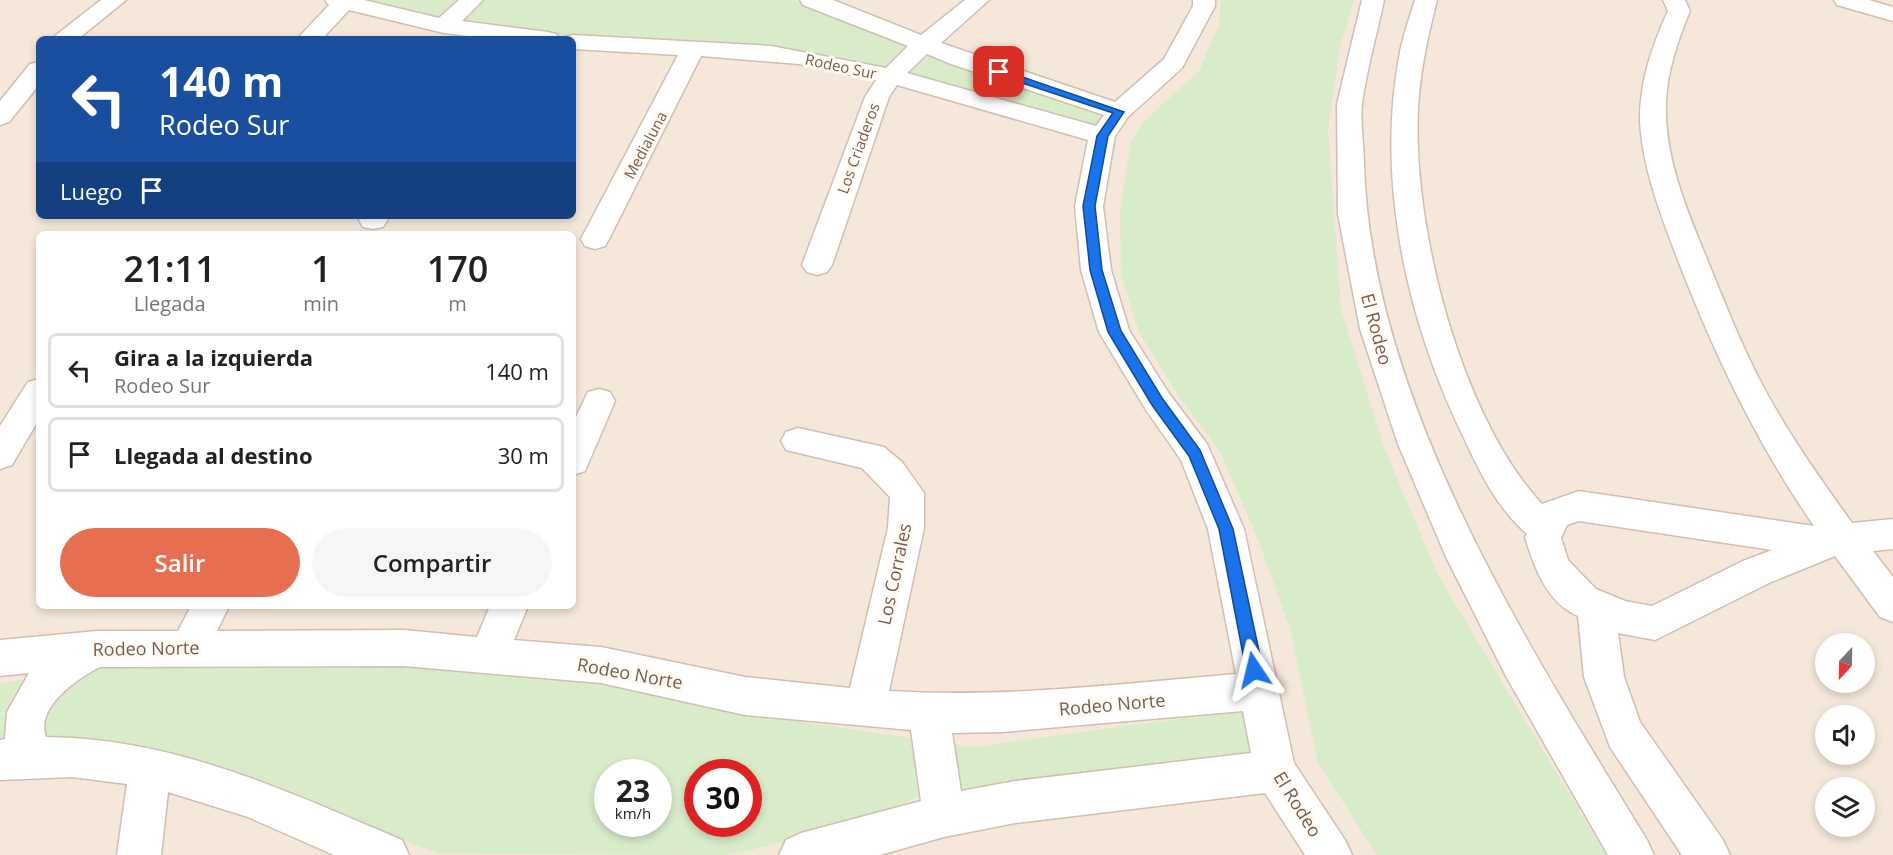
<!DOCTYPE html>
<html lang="es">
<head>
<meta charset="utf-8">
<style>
	:root { --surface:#fff; --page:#f6f6f6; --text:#222; --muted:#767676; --line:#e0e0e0; --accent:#e76f51 }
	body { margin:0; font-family:"Open Sans",sans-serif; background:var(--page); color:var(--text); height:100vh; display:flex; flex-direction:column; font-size:22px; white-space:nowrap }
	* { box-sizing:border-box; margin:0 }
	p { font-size:20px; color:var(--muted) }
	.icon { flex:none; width:33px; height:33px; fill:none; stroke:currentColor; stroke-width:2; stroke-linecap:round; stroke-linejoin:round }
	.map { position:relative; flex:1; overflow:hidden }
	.drawer { position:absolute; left:36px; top:231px; width:540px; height:378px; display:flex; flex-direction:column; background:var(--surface); border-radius:9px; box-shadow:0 3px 9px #0003 }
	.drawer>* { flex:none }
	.banner { position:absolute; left:36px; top:36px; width:540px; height:183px; border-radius:9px; box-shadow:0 3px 9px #0003; background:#1a4fa0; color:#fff; overflow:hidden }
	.needle { width:39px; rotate:202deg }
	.controls { position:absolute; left:1815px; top:633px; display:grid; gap:12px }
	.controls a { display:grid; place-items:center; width:60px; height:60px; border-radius:50%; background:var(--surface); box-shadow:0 3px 9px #0003; font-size:30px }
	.speed { position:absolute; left:594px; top:759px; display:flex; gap:12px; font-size:30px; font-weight:700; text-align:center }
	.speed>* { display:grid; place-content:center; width:78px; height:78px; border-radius:50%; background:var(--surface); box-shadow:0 3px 9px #0003; line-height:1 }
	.speed small { font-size:15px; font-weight:400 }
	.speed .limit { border:9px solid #d22; background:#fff; color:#111 }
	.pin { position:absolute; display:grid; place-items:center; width:51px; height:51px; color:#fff; margin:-26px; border-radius:12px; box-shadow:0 3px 9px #0006 }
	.me { position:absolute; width:66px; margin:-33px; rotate:350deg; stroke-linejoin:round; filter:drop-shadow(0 0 4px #0008) }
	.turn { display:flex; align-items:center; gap:21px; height:126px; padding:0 24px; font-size:27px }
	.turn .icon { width:78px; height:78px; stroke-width:2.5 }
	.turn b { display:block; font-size:42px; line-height:51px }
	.then { display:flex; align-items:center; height:57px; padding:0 24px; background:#0003; gap:12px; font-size:22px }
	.eta { display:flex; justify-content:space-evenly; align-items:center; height:102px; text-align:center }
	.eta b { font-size:36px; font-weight:600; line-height:42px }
	.cta { display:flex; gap:12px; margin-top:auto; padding:12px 24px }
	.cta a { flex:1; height:69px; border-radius:36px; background:var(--accent); color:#fff; font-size:24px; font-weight:600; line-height:69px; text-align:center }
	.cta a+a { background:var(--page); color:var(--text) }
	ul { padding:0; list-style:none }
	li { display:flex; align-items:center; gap:18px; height:75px; margin:0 12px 9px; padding:0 12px; border:3px solid var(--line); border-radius:9px }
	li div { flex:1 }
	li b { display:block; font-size:22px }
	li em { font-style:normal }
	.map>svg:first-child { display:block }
</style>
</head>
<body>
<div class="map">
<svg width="1893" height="855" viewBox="0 0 1893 855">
	<rect width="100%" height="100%" fill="#fdf6ec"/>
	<path fill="#f5e8da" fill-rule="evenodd" d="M 0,0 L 1893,0 L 1893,855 L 0,855 ZM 39,39 L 573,39 L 573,216 L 39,216 ZM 39,234 L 573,234 L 573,606 L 39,606 ZM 1826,644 L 1864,644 L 1864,682 L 1826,682 ZM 1826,716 L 1864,716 L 1864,754 L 1826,754 ZM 608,772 L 658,772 L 658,824 L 608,824 ZM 698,772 L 748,772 L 748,824 L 698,824 ZM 1826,788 L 1864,788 L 1864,826 L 1826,826 Z"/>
	<g fill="#d8ecc9" fill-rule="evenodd">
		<path d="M 356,0 L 793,0 L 1107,113 L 1097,130 L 876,68 L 626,43 L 449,22 Z"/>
		<path d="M 1221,0 L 1354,0 L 1340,47 L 1328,130 L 1341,309 L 1385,450 L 1438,575 L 1606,855 L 1377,855 L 1318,763 L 1290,628 L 1255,532 L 1220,452 L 1180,398 L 1139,332 L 1121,275 L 1120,209 L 1131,142 L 1144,121 L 1199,71 L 1219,25 Z"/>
		<path d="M 183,663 L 398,664 L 595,682 L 739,713 L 972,747 L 1243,710 L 1254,759 L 1028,788 L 936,789 L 874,817 L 744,852 L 725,855 L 440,854 L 362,825 L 295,793 L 223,767 L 130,744 L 30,741 L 0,745 L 0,684 L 69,670 ZM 608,772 L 658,772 L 658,824 L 608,824 ZM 698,772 L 748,772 L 748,824 L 698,824 Z"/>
	</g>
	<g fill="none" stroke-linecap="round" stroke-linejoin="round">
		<g stroke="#d1beb0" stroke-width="3">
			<g id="minor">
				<path d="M 101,0 L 126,0 L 78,39 L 51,39 Z"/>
				<path d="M 325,0 L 364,0 L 439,18 L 459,0 L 483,0 L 462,21 L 548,32 L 556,34 L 560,39 L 492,39 L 444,33 L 349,10 L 322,39 L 297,39 L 329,5 Z"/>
				<path d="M 800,0 L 833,0 L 921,35 L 965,0 L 989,0 L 941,43 L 1115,102 L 1164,59 L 1193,6 L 1193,0 L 1215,0 L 1215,6 L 1182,68 L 1128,117 L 1115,136 L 1103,206 L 1111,270 L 1129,330 L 1168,392 L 1207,444 L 1244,529 L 1294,763 L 1345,840 L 1352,855 L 1305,855 L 1265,793 L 1015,823 L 944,837 L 880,855 L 779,855 L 786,840 L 801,833 L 921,801 L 911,730 L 745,715 L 601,683 L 404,666 L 100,667 C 78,678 35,707 46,737 C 175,738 286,791 402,840 L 409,855 L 334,855 L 248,817 L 168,792 L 161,855 L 117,855 L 127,784 L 72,777 L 0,780 L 0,740 L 5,739 L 7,712 L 29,673 L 0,676 L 0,640 L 97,631 L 178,631 L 191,606 L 229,606 L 217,631 L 404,630 L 477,637 L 490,606 L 528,606 L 514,640 L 601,647 L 745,677 L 850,688 L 888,528 L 890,497 L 862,468 L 786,450 L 781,441 L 786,432 L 798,428 L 884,447 L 902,462 L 924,493 L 924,528 L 889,691 C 1006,698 1119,684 1236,674 L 1208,529 L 1181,460 L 1146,410 L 1099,332 L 1081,270 L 1075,206 L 1088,140 L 897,85 L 889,97 L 832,265 L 827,272 L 817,275 L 807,272 L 802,265 L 865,97 L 876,80 L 799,64 L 701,56 L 609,239 L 605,246 L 595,249 L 585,246 L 581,239 L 678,55 L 573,49 L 573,39 L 563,39 L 565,37 L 573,35 L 771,46 L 886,68 L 908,46 L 803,5 ZM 927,54 L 951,64 L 1104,115 L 1096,126 L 907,73 ZM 1243,711 L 1251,753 L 1015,781 L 961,791 L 952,733 L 1003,732 Z"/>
				<path d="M 1362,0 L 1384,0 C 1377,34 1367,68 1362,103 C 1360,123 1364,146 1364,166 C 1372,402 1527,644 1647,840 L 1654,855 L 1608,855 L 1507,678 L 1446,557 L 1398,444 L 1360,329 L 1338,214 L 1337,104 Z"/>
				<path d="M 1415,0 L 1437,0 C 1428,36 1420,71 1418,108 C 1412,226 1460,414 1540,502 L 1542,504 L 1579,491 L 1814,526 C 1755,441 1713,351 1676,255 C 1660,212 1642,167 1640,120 C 1640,81 1652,46 1668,11 L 1663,0 L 1685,0 L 1690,11 C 1678,40 1667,71 1666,103 C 1664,155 1685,205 1704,252 C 1723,298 1741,346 1765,390 C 1790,436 1821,480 1852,523 L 1893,519 L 1893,549 L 1873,551 L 1893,577 L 1893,622 L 1880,617 L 1835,556 L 1769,583 L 1655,640 L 1618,633 L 1624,677 L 1640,722 L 1723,840 L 1730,855 L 1682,855 L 1610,747 L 1584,677 L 1578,616 C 1547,603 1534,567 1525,537 L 1527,534 C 1497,508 1479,471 1463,436 C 1407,321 1375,180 1400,52 C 1403,35 1410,17 1415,0 ZM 1579,521 L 1772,550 L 1743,561 L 1652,606 L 1625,601 L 1596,589 L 1568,560 L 1561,538 L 1567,525 Z"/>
				<path d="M 1834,0 L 1869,0 L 1893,7 L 1893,21 L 1837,5 Z"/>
				<path d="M 39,62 L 39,85 L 9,122 L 0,125 L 0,101 L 30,64 Z"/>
				<path d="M 362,216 L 390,216 L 383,227 L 373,229 L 363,227 L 359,220 Z"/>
				<path d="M 39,379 L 39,419 L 12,465 L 0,469 L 0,426 L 28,382 Z"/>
				<path d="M 599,389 L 610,392 L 615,401 L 585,471 L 573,475 L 573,423 L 588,392 Z"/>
			</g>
		</g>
		<use href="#minor" fill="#fff" fill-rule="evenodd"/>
	</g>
	<path fill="#1a73e8" stroke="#114b97" stroke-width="1.5" d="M 995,70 L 1002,70 L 1124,112 L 1108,136 L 1095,206 L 1102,270 L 1121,331 L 1162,398 L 1200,450 L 1233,529 L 1263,670 L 1260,676 L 1254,678 L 1249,676 L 1246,670 L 1219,529 L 1189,456 L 1152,405 L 1108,332 L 1090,270 L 1083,206 L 1097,136 L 1113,113 L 995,74 Z"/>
	<g text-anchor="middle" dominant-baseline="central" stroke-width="6" stroke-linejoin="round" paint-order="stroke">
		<g font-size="15" fill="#7a5c4d" stroke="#fffaf3">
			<text transform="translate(841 66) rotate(12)">Rodeo Sur</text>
			<text transform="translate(645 145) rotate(-62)">Medialuna</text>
			<text transform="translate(858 148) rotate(-70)">Los Criaderos</text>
		</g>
		<g font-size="18" fill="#7a5c4d" stroke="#fffaf3">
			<text transform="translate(1377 329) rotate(75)">El Rodeo</text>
			<text transform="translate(894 574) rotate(-78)">Los Corrales</text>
			<text transform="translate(146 648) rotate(-1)">Rodeo Norte</text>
			<text transform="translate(630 673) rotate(10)">Rodeo Norte</text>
			<text transform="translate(1112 704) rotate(-5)">Rodeo Norte</text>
			<text transform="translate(1298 804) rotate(58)">El Rodeo</text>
		</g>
	</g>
</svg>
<div class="controls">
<a><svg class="needle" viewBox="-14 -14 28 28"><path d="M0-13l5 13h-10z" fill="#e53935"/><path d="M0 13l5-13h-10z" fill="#767676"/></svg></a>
<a><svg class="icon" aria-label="sound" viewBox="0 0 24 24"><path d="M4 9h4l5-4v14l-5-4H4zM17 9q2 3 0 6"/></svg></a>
<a><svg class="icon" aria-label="layers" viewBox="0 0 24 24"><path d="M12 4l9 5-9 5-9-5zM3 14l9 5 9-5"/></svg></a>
</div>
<div class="speed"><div>23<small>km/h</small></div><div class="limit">30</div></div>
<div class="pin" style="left:999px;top:72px;background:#d93025"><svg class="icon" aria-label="arrive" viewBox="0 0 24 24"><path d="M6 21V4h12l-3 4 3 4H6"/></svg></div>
<svg class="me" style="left:1254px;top:670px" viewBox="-20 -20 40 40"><path d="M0-17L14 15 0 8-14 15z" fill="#1a73e8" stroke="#fff" stroke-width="4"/></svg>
<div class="banner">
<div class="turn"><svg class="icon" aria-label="left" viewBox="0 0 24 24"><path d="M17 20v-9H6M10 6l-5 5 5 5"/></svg><div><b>140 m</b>Rodeo Sur</div></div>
<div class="then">Luego<svg class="icon" aria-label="arrive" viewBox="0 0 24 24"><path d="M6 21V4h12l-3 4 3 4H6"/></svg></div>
</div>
<section class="drawer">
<div class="eta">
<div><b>21:11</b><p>Llegada</p></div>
<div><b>1</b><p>min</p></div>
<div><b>170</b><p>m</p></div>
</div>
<ul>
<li><svg class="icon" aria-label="left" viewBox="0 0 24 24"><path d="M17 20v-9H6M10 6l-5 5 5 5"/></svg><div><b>Gira a la izquierda</b><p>Rodeo Sur</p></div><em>140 m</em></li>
<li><svg class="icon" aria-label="arrive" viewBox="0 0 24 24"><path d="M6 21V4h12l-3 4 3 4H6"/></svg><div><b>Llegada al destino</b></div><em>30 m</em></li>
</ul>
<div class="cta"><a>Salir</a><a>Compartir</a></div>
</section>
</div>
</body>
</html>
